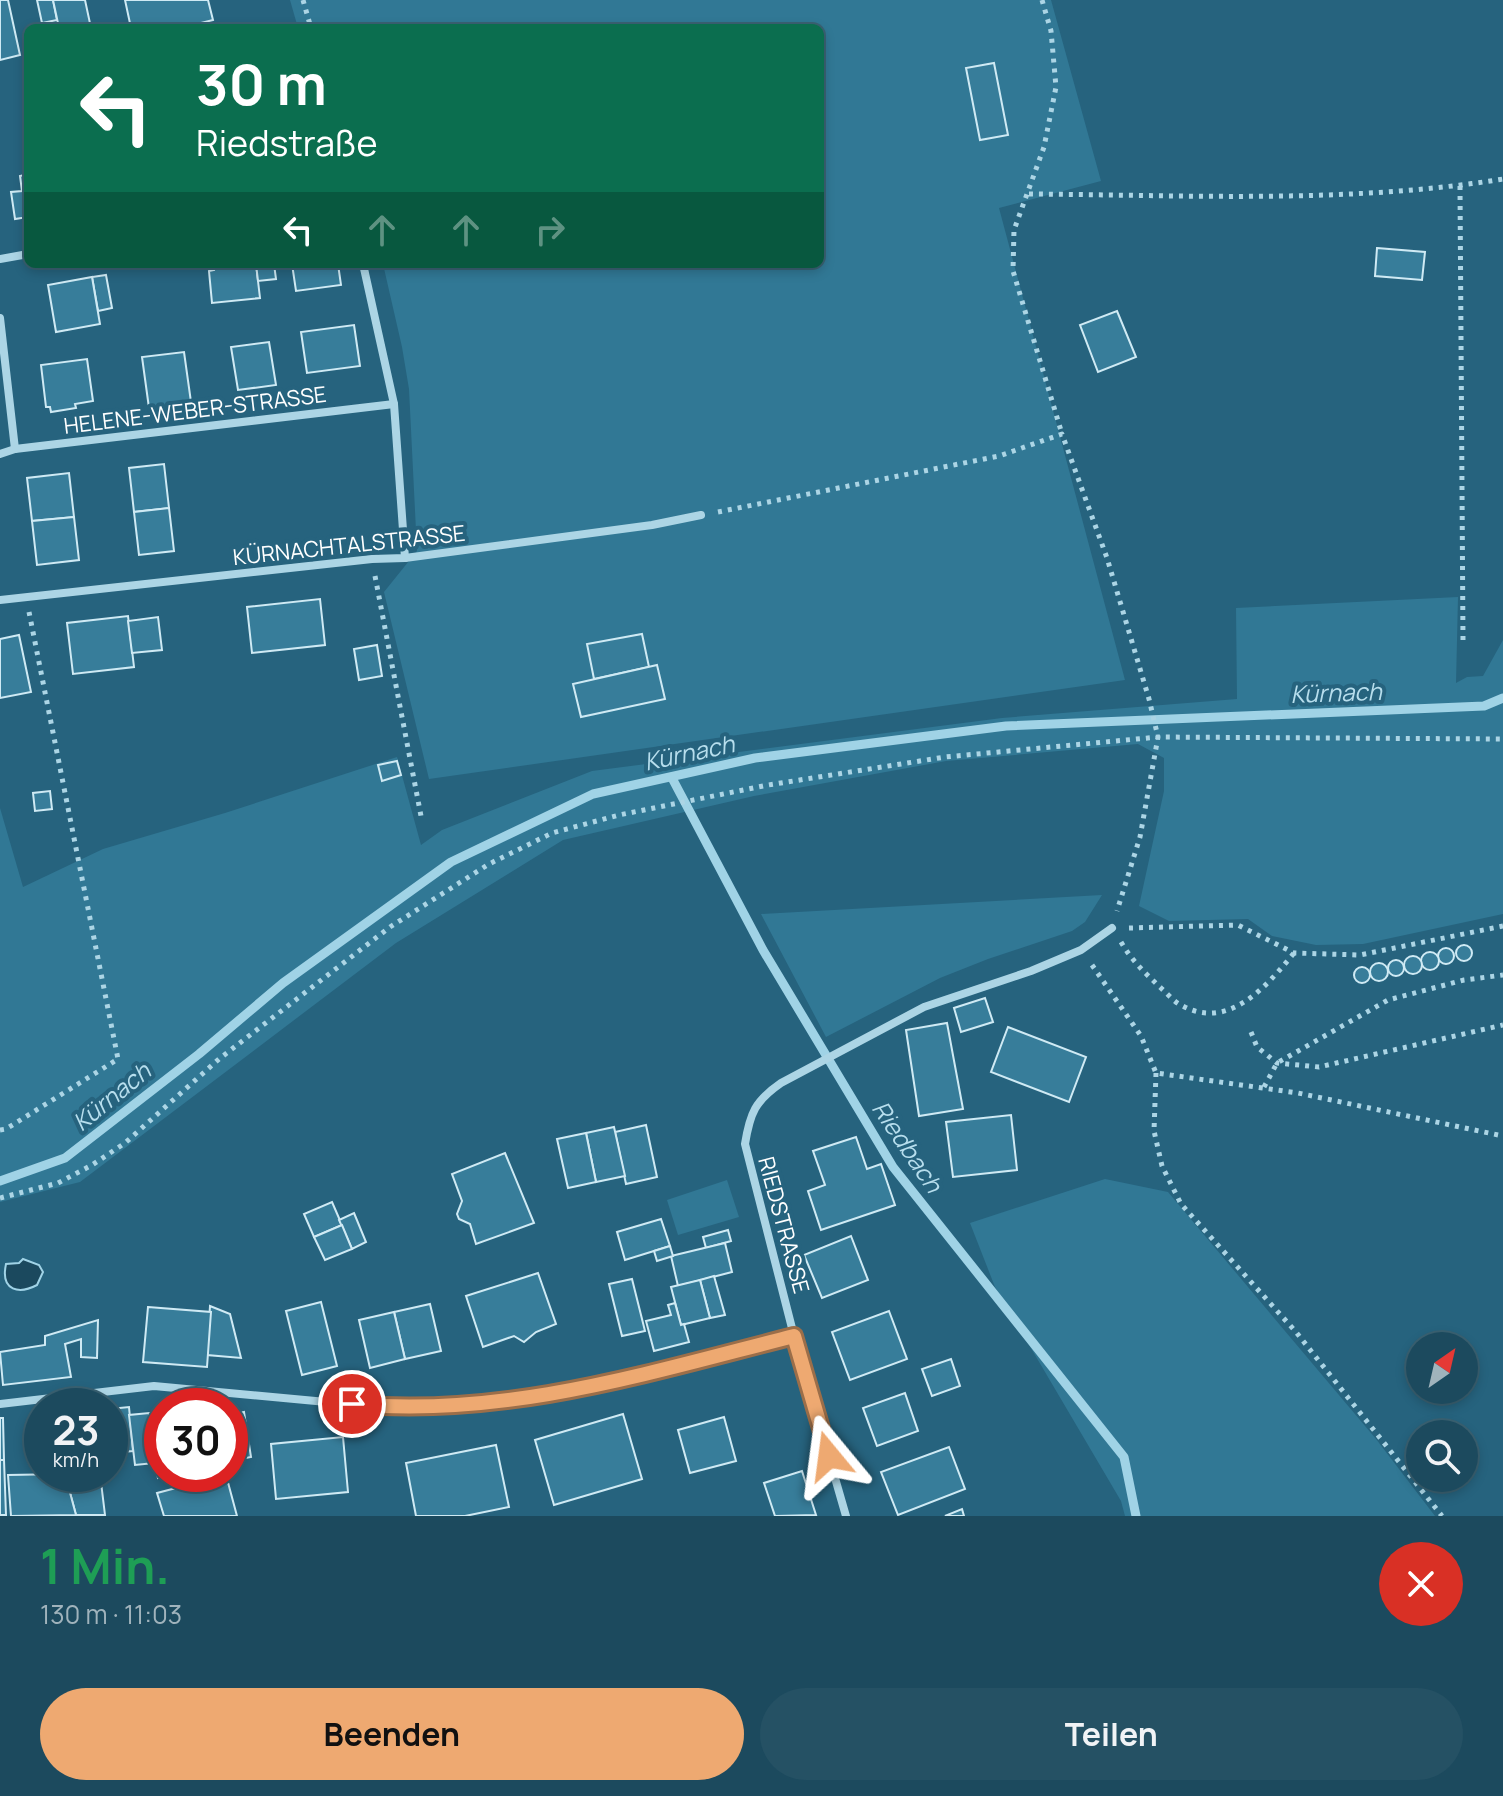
<!DOCTYPE html>
<html lang="de">
<head>
<meta charset="utf-8">
<style>
	:root { --surface:#1c4a5e; --page:#255164; --text:#f1f3f6; --muted:#a0b3bc; --line:#3a6273; --accent:#eea971 }
	body { margin:0; font-family:Manrope,sans-serif; background:var(--page); color:var(--text); height:100vh; display:flex; flex-direction:column; font-size:30px; white-space:nowrap }
	* { box-sizing:border-box; margin:0 }
	p { font-size:26px; color:var(--muted) }
	.icon { flex:none; width:44px; height:44px; fill:none; stroke:currentColor; stroke-width:2; stroke-linecap:round; stroke-linejoin:round }
	.map { position:relative; height:1516px; overflow:hidden }
	.side { display:flex; flex-direction:column; background:var(--surface); flex:1 }
	.side>* { flex:none }
	.top-card { position:absolute; left:24px; top:24px; width:800px; height:244px; border-radius:12px; box-shadow:0 4px 12px #0003,0 0 0 2px var(--line); background:#0b6e4f; color:#fff; overflow:hidden }
	.needle { width:52px; rotate:34deg }
	.tools { position:absolute; left:1406px; top:1332px; display:grid; gap:16px }
	.tools a { display:grid; place-items:center; width:72px; height:72px; border-radius:50%; background:var(--surface); box-shadow:0 4px 12px #0003,0 0 0 2px var(--line); font-size:40px }
	.speed { position:absolute; left:24px; top:1388px; display:flex; gap:16px; font-size:40px; font-weight:700; text-align:center }
	.speed>* { display:grid; place-content:center; width:104px; height:104px; border-radius:50%; background:var(--surface); box-shadow:0 4px 12px #0003,0 0 0 2px var(--line); line-height:1 }
	.speed small { font-size:20px; font-weight:400 }
	.speed .limit { border:12px solid #d22; background:#fff; color:#111 }
	.pin { position:absolute; display:grid; place-items:center; width:68px; height:68px; color:#fff; margin:-34px; border:4px solid #fff; border-radius:50%; box-shadow:0 2px 8px #0007 }
	.me { position:absolute; width:88px; margin:-44px; rotate:344deg; stroke-linejoin:round; filter:drop-shadow(0 0 6px #0008) }
	.turn { display:flex; align-items:center; gap:28px; height:168px; padding:0 40px; font-size:36px }
	.turn .icon { width:104px; height:104px; stroke-width:2.5 }
	.turn b { display:block; font-size:56px; line-height:68px }
	.lanes { display:flex; align-items:center; height:76px; padding:0 40px; background:#0003; justify-content:center; gap:40px; direction:ltr }
	.lanes .off { opacity:.35 }
	.round { display:grid; place-items:center; flex:none; width:84px; height:84px; border-radius:42px; background:var(--page) }
	.headline { display:flex; align-items:center; justify-content:space-between; height:136px; padding:0 40px }
	h1 { font-size:48px; font-weight:700; line-height:60px; color:#1e9e55 }
	.primary-button { display:flex; gap:16px; margin-top:auto; padding:16px 40px }
	.primary-button a { flex:1; height:92px; border-radius:48px; background:var(--accent); color:#111; font-size:32px; font-weight:700; line-height:92px; text-align:center }
	.primary-button a+a { background:var(--page); color:var(--text) }
	.map>svg:first-child { display:block }
</style>
</head>
<body>
<div class="map">
<svg width="1503" height="1516" viewBox="0 0 1503 1516">
	<rect width="100%" height="100%" fill="#26637e"/>
	<g fill="#317895">
		<path d="M 290,0 L 1051,0 L 1101,181 L 999,208 L 1125,680 L 429,779 L 384,592 L 417,551 L 409,389 L 402,347 L 383,264 L 820,264 L 820,28 L 298,28 Z"/>
		<path d="M 1458,597 L 1456,683 L 1467,677 L 1483,676 L 1503,640 L 1503,914 L 1363,944 L 1316,945 L 1272,936 L 1248,919 L 1169,921 L 1139,906 L 1164,791 L 1164,758 L 1138,744 L 946,761 L 754,796 L 563,840 L 396,943 L 80,1182 L 0,1202 L 0,808 L 23,887 L 103,849 L 225,813 L 397,757 L 421,845 L 442,830 L 592,771 L 1002,718 L 1237,699 L 1236,608 Z"/>
		<path d="M 1102,895 L 1085,922 L 1072,931 L 988,959 L 940,978 L 826,1037 L 761,914 Z"/>
		<path d="M 1105,1179 L 1168,1192 L 1376,1439 L 1435,1516 L 1125,1516 L 1121,1501 L 995,1287 L 970,1223 Z"/>
		<path d="M 727,1180 L 739,1217 L 678,1235 L 667,1200 Z"/>
	</g>
	<path fill="#1b495e" stroke="#a0d3e6" stroke-width="2" d="M 23,1259 L 39,1265 L 43,1272 L 37,1285 C 20,1294 0,1292 6,1264 L 19,1263 Z"/>
	<g fill="none" stroke-linecap="round" stroke-linejoin="round">
		<g stroke="#a0d3e6" stroke-width="9">
			<path d="M 672,778 L 763,950 L 893,1167 L 1124,1457 L 1136,1516"/>
			<path d="M 0,1181 L 65,1158 L 199,1054 L 283,983 L 451,862 L 593,794 L 755,758 L 1006,726 L 1484,706 L 1503,698"/>
		</g>
	</g>
	<g fill="#377d9a" stroke="#cfeaf4" stroke-width="2">
		<path d="M 0,0 L 8,0 L 20,55 L 0,60 Z"/>
		<path d="M 37,0 L 53,0 L 57,20 L 42,23 Z"/>
		<path d="M 53,0 L 85,0 L 91,28 L 59,28 Z"/>
		<path d="M 125,0 L 208,0 L 213,20 L 181,28 L 131,28 Z"/>
		<path d="M 994,63 L 1008,135 L 980,140 L 966,68 Z"/>
		<path d="M 28,174 L 28,217 L 15,219 L 11,192 L 22,191 L 20,176 Z"/>
		<path d="M 1377,248 L 1425,252 L 1422,280 L 1375,276 Z"/>
		<path d="M 213,264 L 256,264 L 260,298 L 212,303 L 209,271 L 214,270 Z"/>
		<path d="M 256,264 L 274,264 L 276,279 L 258,281 Z"/>
		<path d="M 292,264 L 338,264 L 341,285 L 296,291 Z"/>
		<path d="M 106,275 L 112,308 L 98,311 L 92,277 Z"/>
		<path d="M 92,277 L 100,324 L 56,332 L 48,285 Z"/>
		<path d="M 1117,311 L 1136,357 L 1098,372 L 1080,325 Z"/>
		<path d="M 354,325 L 360,366 L 307,373 L 301,332 Z"/>
		<path d="M 269,342 L 276,385 L 238,390 L 231,347 Z"/>
		<path d="M 184,352 L 191,402 L 149,408 L 142,357 Z"/>
		<path d="M 87,359 L 93,401 L 75,404 L 76,408 L 51,412 L 50,407 L 46,407 L 41,365 Z"/>
		<path d="M 164,464 L 169,508 L 134,512 L 129,468 Z"/>
		<path d="M 69,473 L 74,517 L 32,521 L 27,478 Z"/>
		<path d="M 169,508 L 174,551 L 139,555 L 134,512 Z"/>
		<path d="M 74,517 L 79,560 L 37,565 L 32,521 Z"/>
		<path d="M 320,599 L 325,645 L 252,653 L 247,607 Z"/>
		<path d="M 128,616 L 134,667 L 73,674 L 67,623 Z"/>
		<path d="M 158,617 L 162,650 L 132,653 L 128,621 Z"/>
		<path d="M 642,634 L 649,667 L 594,679 L 587,644 Z"/>
		<path d="M 19,635 L 31,692 L 0,698 L 0,639 Z"/>
		<path d="M 377,645 L 382,676 L 359,680 L 354,649 Z"/>
		<path d="M 657,665 L 665,699 L 581,717 L 573,684 Z"/>
		<path d="M 397,761 L 401,775 L 382,781 L 378,765 Z"/>
		<path d="M 50,791 L 52,809 L 35,811 L 33,793 Z"/>
		<circle cx="1464" cy="953" r="8"/>
		<circle cx="1446" cy="956" r="8"/>
		<circle cx="1430" cy="961" r="9"/>
		<circle cx="1413" cy="965" r="9"/>
		<circle cx="1396" cy="968" r="8"/>
		<circle cx="1379" cy="972" r="9"/>
		<circle cx="1362" cy="975" r="8"/>
		<path d="M 985,998 L 993,1022 L 961,1032 L 954,1008 Z"/>
		<path d="M 947,1023 L 963,1109 L 919,1116 L 906,1030 Z"/>
		<path d="M 1008,1027 L 1086,1057 L 1069,1102 L 991,1072 Z"/>
		<path d="M 1011,1115 L 1017,1170 L 953,1177 L 946,1122 Z"/>
		<path d="M 646,1125 L 657,1177 L 626,1184 L 615,1132 Z"/>
		<path d="M 614,1127 L 625,1176 L 596,1182 L 586,1133 Z"/>
		<path d="M 586,1133 L 596,1182 L 568,1188 L 557,1139 Z"/>
		<path d="M 856,1137 L 867,1169 L 881,1164 L 895,1205 L 821,1230 L 808,1191 L 825,1185 L 813,1151 Z"/>
		<path d="M 505,1153 L 534,1223 L 476,1244 L 470,1224 L 459,1219 L 457,1214 L 462,1201 L 452,1174 Z"/>
		<path d="M 332,1202 L 342,1225 L 314,1237 L 304,1214 Z"/>
		<path d="M 354,1213 L 366,1242 L 352,1249 L 339,1220 Z"/>
		<path d="M 661,1219 L 670,1246 L 625,1260 L 617,1232 Z"/>
		<path d="M 342,1225 L 352,1249 L 325,1260 L 314,1237 Z"/>
		<path d="M 728,1230 L 731,1241 L 706,1248 L 703,1237 Z"/>
		<path d="M 851,1236 L 868,1280 L 822,1298 L 804,1255 Z"/>
		<path d="M 725,1243 L 732,1272 L 678,1286 L 671,1256 Z"/>
		<path d="M 670,1246 L 673,1256 L 657,1261 L 654,1251 Z"/>
		<path d="M 538,1273 L 556,1324 L 536,1332 L 524,1342 L 514,1336 L 483,1347 L 466,1296 Z"/>
		<path d="M 714,1276 L 725,1315 L 710,1318 L 700,1280 Z"/>
		<path d="M 632,1279 L 645,1331 L 622,1336 L 609,1284 Z"/>
		<path d="M 700,1280 L 710,1318 L 681,1325 L 671,1287 Z"/>
		<path d="M 321,1302 L 337,1366 L 302,1375 L 286,1311 Z"/>
		<path d="M 675,1303 L 681,1325 L 684,1324 L 689,1342 L 654,1351 L 646,1321 L 671,1315 L 668,1305 Z"/>
		<path d="M 430,1304 L 441,1351 L 405,1359 L 394,1312 Z"/>
		<path d="M 210,1306 L 230,1314 L 241,1358 L 207,1355 Z"/>
		<path d="M 148,1307 L 211,1312 L 207,1367 L 143,1362 Z"/>
		<path d="M 889,1311 L 907,1359 L 850,1380 L 832,1332 Z"/>
		<path d="M 394,1312 L 405,1359 L 370,1368 L 359,1320 Z"/>
		<path d="M 98,1320 L 97,1358 L 81,1357 L 81,1339 L 65,1344 L 71,1377 L 3,1385 L 0,1352 L 45,1345 L 45,1336 Z"/>
		<path d="M 951,1359 L 960,1386 L 932,1396 L 922,1369 Z"/>
		<path d="M 905,1393 L 918,1431 L 877,1446 L 863,1408 Z"/>
		<path d="M 129,1407 L 133,1451 L 110,1453 L 110,1409 Z"/>
		<path d="M 244,1412 L 251,1457 L 230,1461 L 230,1415 Z"/>
		<path d="M 149,1413 L 154,1463 L 135,1465 L 129,1415 Z"/>
		<path d="M 623,1414 L 642,1479 L 554,1505 L 535,1440 Z"/>
		<path d="M 724,1417 L 736,1461 L 690,1473 L 678,1430 Z"/>
		<path d="M 0,1418 L 3,1418 L 4,1460 L 0,1460 Z"/>
		<path d="M 343,1437 L 348,1492 L 276,1499 L 271,1444 Z"/>
		<path d="M 496,1445 L 509,1507 L 465,1516 L 416,1516 L 406,1463 Z"/>
		<path d="M 949,1447 L 965,1489 L 898,1515 L 881,1472 Z"/>
		<path d="M 0,1460 L 4,1460 L 6,1515 L 0,1515 Z"/>
		<path d="M 162,1462 L 162,1474 L 170,1474 L 158,1478 L 154,1463 Z"/>
		<path d="M 802,1471 L 816,1515 L 775,1516 L 764,1483 Z"/>
		<path d="M 65,1474 L 100,1474 L 105,1515 L 76,1515 Z"/>
		<path d="M 65,1474 L 76,1515 L 11,1516 L 8,1475 Z"/>
		<path d="M 226,1475 L 237,1516 L 164,1516 L 157,1493 Z"/>
		<path d="M 962,1509 L 964,1516 L 945,1516 Z"/>
	</g>
	<g fill="none" stroke-linecap="round" stroke-linejoin="round">
		<g stroke="#acd5e5" stroke-width="5" stroke-dasharray="4 6" stroke-linecap="butt">
			<path d="M 303,0 L 311,28"/>
			<path d="M 1042,0 L 1051,31 L 1056,87 L 1044,147 L 1014,230 L 1013,271 L 1062,434"/>
			<path d="M 1460,186 L 1463,640"/>
			<path d="M 1029,194 C 1186,195 1347,204 1503,179"/>
			<path d="M 718,512 L 999,456 L 1062,434 L 1107,558 L 1149,699 L 1158,737 L 1140,837 L 1117,911"/>
			<path d="M 375,576 L 421,816"/>
			<path d="M 1129,928 L 1238,925 L 1294,953 L 1360,955 L 1503,926"/>
			<path d="M 1121,942 C 1132,961 1146,974 1162,989 C 1168,994 1174,1002 1181,1005 C 1228,1032 1267,986 1294,953"/>
			<path d="M 1092,965 L 1141,1036 L 1156,1073 L 1298,1093 L 1503,1136"/>
			<path d="M 1251,1032 L 1257,1047 L 1277,1063 L 1319,1067 L 1503,1025"/>
			<path d="M 1156,1073 L 1154,1131 L 1162,1166 L 1181,1204 L 1296,1332 L 1442,1516"/>
			<path d="M 1264,1087 L 1277,1063 L 1388,1000 L 1464,980 L 1503,975"/>
			<path d="M 0,1130 L 6,1129 L 118,1059 L 29,612"/>
			<path d="M 0,1198 L 58,1183 L 92,1165 L 125,1143 L 219,1059 L 390,927 L 489,864 L 552,833 L 619,815 L 768,785 L 945,757 L 1158,737 L 1503,739"/>
		</g>
		<g stroke="#acd5e5" stroke-width="8">
			<path d="M 0,259 L 28,254"/>
			<path d="M 363,264 L 394,404 L 405,558"/>
			<path d="M 0,318 L 15,449"/>
			<path d="M 0,454 L 15,449 L 394,404"/>
			<path d="M 0,600 L 372,559 L 405,558 L 652,525 L 701,515"/>
			<path d="M 0,1404 L 154,1386 L 380,1407 L 486,1405 L 593,1388 L 794,1336"/>
			<path d="M 846,1516 L 794,1336 L 745,1144 C 750,1113 755,1101 781,1083 L 924,1007 L 1031,971 L 1081,950 L 1112,928"/>
		</g>
	</g>
	<g fill="none" stroke-linecap="round" stroke-linejoin="round">
		<g stroke="#9b6e49" stroke-width="20">
			<path id="route" d="M 352,1404 C 505,1418 648,1373 794,1336 L 829,1456"/>
		</g>
		<use href="#route" stroke="#eea971" stroke-width="14"/>
	</g>
	<g text-anchor="middle" dominant-baseline="central" stroke-width="8" stroke-linejoin="round" paint-order="stroke">
		<g font-size="22" fill="#fff" stroke="#26637e">
			<text transform="translate(195 410) rotate(-7)">HELENE-WEBER-STRASSE</text>
			<text transform="translate(349 545) rotate(-6)">KÜRNACHTALSTRASSE</text>
			<text transform="translate(784 1225) rotate(75)">RIEDSTRASSE</text>
		</g>
		<g font-size="24" font-style="italic" fill="#b7deed" stroke="#26637e">
			<text transform="translate(1336 692) rotate(-2)">Kürnach</text>
			<text transform="translate(689 752) rotate(-12)">Kürnach</text>
			<text transform="translate(111 1096) rotate(-39)">Kürnach</text>
			<text transform="translate(908 1146) rotate(56)">Riedbach</text>
		</g>
	</g>
</svg>
<div class="tools">
<a><svg class="needle" viewBox="-14 -14 28 28"><path d="M0-13l5 13h-10z" fill="#e53935"/><path d="M0 13l5-13h-10z" fill="#a0b3bc"/></svg></a>
<a><svg class="icon" aria-label="search" viewBox="0 0 24 24"><circle cx="10" cy="10" r="6"/><path d="M15 15l6 6"/></svg></a>
</div>
<div class="speed"><div>23<small>km/h</small></div><div class="limit">30</div></div>
<div class="pin" style="left:352px;top:1404px;background:#d93025"><svg class="icon" aria-label="arrive" viewBox="0 0 24 24"><path d="M6 21V4h12l-3 4 3 4H6"/></svg></div>
<svg class="me" style="left:829px;top:1456px" viewBox="-20 -20 40 40"><path d="M0-17L14 15 0 8-14 15z" fill="#eea971" stroke="#fff" stroke-width="4"/></svg>
<div class="top-card">
<div class="turn"><svg class="icon" aria-label="left" viewBox="0 0 24 24"><path d="M17 20v-9H6M10 6l-5 5 5 5"/></svg><div><b>30 m</b>Riedstraße</div></div>
<div class="lanes"><svg class="icon" aria-label="left" viewBox="0 0 24 24"><path d="M17 20v-9H6M10 6l-5 5 5 5"/></svg><svg class="icon off" aria-label="ahead" viewBox="0 0 24 24"><path d="M12 20V5M6 11l6-6 6 6"/></svg><svg class="icon off" aria-label="ahead" viewBox="0 0 24 24"><path d="M12 20V5M6 11l6-6 6 6"/></svg><svg class="icon off" aria-label="right" viewBox="0 0 24 24"><path d="M7 20v-9h11M14 6l5 5-5 5"/></svg></div>
</div>
</div>
<section class="side">
<div class="headline"><div><h1>1 Min.</h1><p>130 m · 11:03</p></div><a class="round" style="background:#d93025;color:#fff"><svg class="icon" aria-label="close" viewBox="0 0 24 24"><path d="M6 6l12 12M18 6L6 18"/></svg></a></div>
<div class="primary-button"><a>Beenden</a><a>Teilen</a></div>
</section>
</body>
</html>
